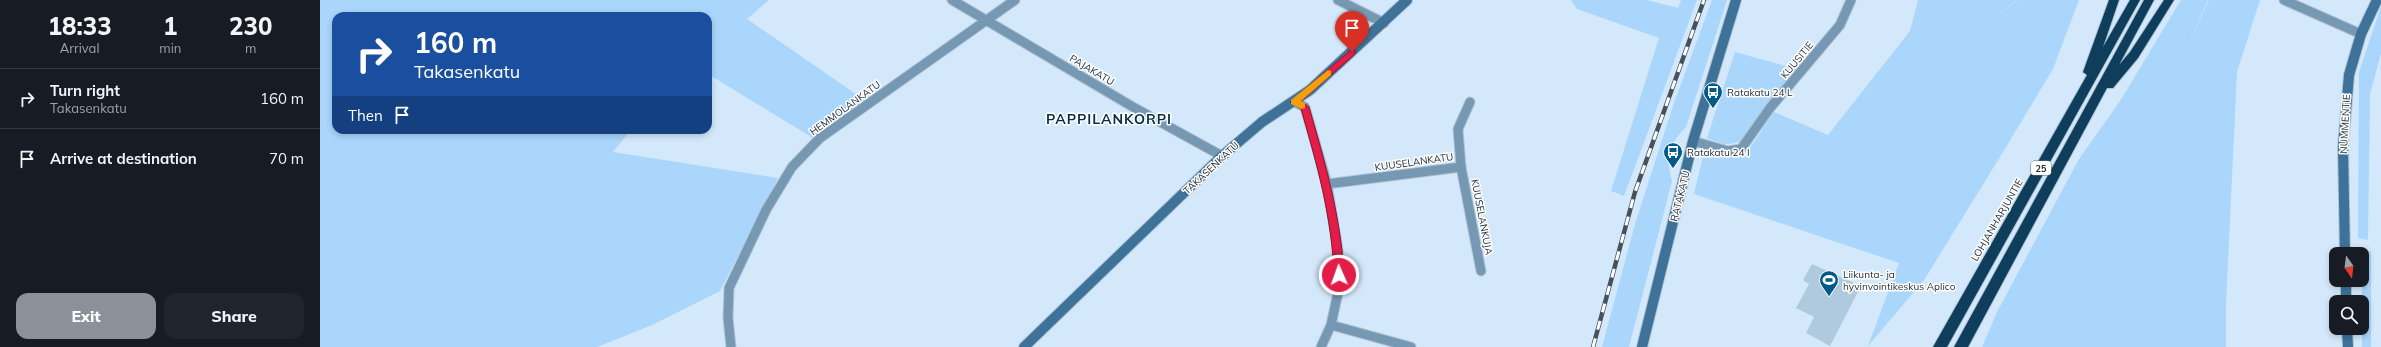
<!DOCTYPE html>
<html lang="en">
<head>
<meta charset="utf-8">
<style>
	:root { --surface:#171b24; --page:#20242c; --text:#f1f3f6; --muted:#9ea1a6; --line:#363941; --accent:#8c9099 }
	body { margin:0; font-family:Mulish,sans-serif; background:var(--page); color:var(--text); height:100vh; display:flex; flex-direction:column; font-size:15px; white-space:nowrap }
	* { box-sizing:border-box; margin:0 }
	p { font-size:13px; color:var(--muted) }
	.icon { flex:none; width:22px; height:22px; fill:none; stroke:currentColor; stroke-width:2; stroke-linecap:round; stroke-linejoin:round }
	.map { position:relative; flex:1; overflow:hidden }
	.sheet { display:flex; flex-direction:column; background:var(--surface); width:320px }
	.sheet>* { flex:none }
	.banner { position:absolute; left:12px; top:12px; width:380px; height:122px; border-radius:12px; box-shadow:0 2px 6px #0003; background:#1a4fa0; color:#fff; overflow:hidden }
	.needle { width:26px; rotate:166deg }
	.tools { position:absolute; left:2009px; top:247px; display:grid; gap:8px }
	.tools a { display:grid; place-items:center; width:40px; height:40px; border-radius:8px; background:var(--surface); box-shadow:0 2px 6px #0003; font-size:20px }
	.pin { position:absolute; display:grid; place-items:center; width:34px; height:34px; color:#fff; margin:-41px -17px; border-radius:50% 50% 50% 0; rotate:-45deg; box-shadow:0 0 4px #0007 }
	.pin .icon { rotate:45deg }
	.me { position:absolute; width:44px; margin:-22px; rotate:358deg; stroke-linejoin:round; filter:drop-shadow(0 0 3px #0008) }
	.turn { display:flex; align-items:center; gap:14px; height:84px; padding:0 16px; font-size:18px }
	.turn .icon { width:52px; height:52px; stroke-width:2.5 }
	.turn b { display:block; font-size:28px; line-height:34px }
	.then { display:flex; align-items:center; height:38px; padding:0 16px; background:#0003; gap:8px; font-size:15px }
	.eta { display:flex; justify-content:space-evenly; align-items:center; height:68px; text-align:center }
	.eta b { font-size:24px; font-weight:800; line-height:28px }
	.primary-button { display:flex; gap:8px; margin-top:auto; padding:8px 16px }
	.primary-button a { flex:1; height:46px; border-radius:12px; background:var(--accent); color:#fff; font-size:16px; font-weight:800; line-height:46px; text-align:center }
	.primary-button a+a { background:var(--page); color:var(--text) }
	ul { padding:0; list-style:none }
	li { display:flex; align-items:center; gap:12px; height:60px; padding:0 16px; border-top:1px solid var(--line) }
	li div { flex:1 }
	li b { display:block; font-size:15px }
	li em { font-style:normal }
	main { display:flex; flex:1; min-height:0 }
	.map>svg:first-child { display:block }
</style>
</head>
<body>
<main>
<section class="sheet">
<div class="eta">
<div><b>18:33</b><p>Arrival</p></div>
<div><b>1</b><p>min</p></div>
<div><b>230</b><p>m</p></div>
</div>
<ul>
<li><svg class="icon" aria-label="right" viewBox="0 0 24 24"><path d="M7 20v-9h11M14 6l5 5-5 5"/></svg><div><b>Turn right</b><p>Takasenkatu</p></div><em>160 m</em></li>
<li><svg class="icon" aria-label="arrive" viewBox="0 0 24 24"><path d="M6 21V4h12l-3 4 3 4H6"/></svg><div><b>Arrive at destination</b></div><em>70 m</em></li>
</ul>
<div class="primary-button"><a>Exit</a><a>Share</a></div>
</section>
<div class="map">
<svg width="2061" height="347" viewBox="0 0 2061 347">
	<rect width="100%" height="100%" fill="#d3e9fb"/>
	<g fill="#a9d6fa">
		<path d="M 0,0 L 449,0 L 427,19 L 546,101 L 493,138 L 388,74 L 388,16 L 16,16 L 16,130 L 311,130 L 293,152 L 458,178 L 400,291 L 332,325 L 277,347 L 0,347 Z"/>
		<path d="M 1251,0 L 1326,0 L 1358,8 L 1361,0 L 1377,0 L 1304,196 L 1291,191 L 1339,38 L 1257,9 Z"/>
		<path d="M 1392,0 L 1407,0 L 1366,127 C 1349,144 1345,157 1352,181 L 1309,347 L 1282,347 L 1315,224 L 1354,103 Z"/>
		<path d="M 1598,0 L 1697,0 L 1672,20 L 1698,0 L 1759,0 L 1733,69 L 1680,157 L 1604,280 L 1548,346 L 1579,263 L 1374,194 L 1384,152 L 1408,158 L 1426,154 L 1454,112 L 1508,135 L 1590,31 Z"/>
		<path d="M 1861,0 L 1888,0 L 1868,46 L 1889,0 L 1940,0 L 1917,72 L 1906,304 L 1906,347 L 1662,347 L 1677,312 L 1759,159 L 1800,101 Z"/>
		<path d="M 2061,6 L 2061,53 L 2050,94 L 2048,240 L 2038,238 L 2039,72 Z"/>
		<path d="M 1415,52 L 1476,69 L 1422,140 C 1409,147 1401,144 1387,138 Z"/>
		<path d="M 2047,251 L 2051,251 L 2051,347 L 2042,347 L 2042,255 Z"/>
	</g>
	<path fill="#afcadf" d="M 1492,264 L 1541,286 L 1510,346 L 1486,333 L 1494,317 L 1476,308 L 1489,284 L 1483,280 Z"/>
	<g fill="none" stroke-linecap="round" stroke-linejoin="round">
		<g stroke="#b0c4d4" stroke-width="11">
			<g id="street">
				<path d="M 632,0 L 813,107 L 902,156"/>
				<path d="M 1018,0 L 1064,23"/>
				<path d="M 1964,0 L 2041,34"/>
				<path d="M 974,102 L 985,107 L 1007,184 L 1018,250 L 1019,288 L 1011,325 L 1001,347"/>
				<path d="M 1373,141 L 1408,151 L 1421,149 L 1450,108 L 1520,25 L 1531,0"/>
				<path d="M 1141,167 L 1161,271"/>
				<path d="M 1007,184 L 1141,167 L 1138,129 L 1150,102"/>
				<path d="M 1011,325 L 1091,347"/>
				<path d="M 411,347 L 408,318 L 409,288 L 446,210 L 472,167 L 500,138 L 695,0"/>
			</g>
		</g>
		<g stroke="#b0c4d4" stroke-width="12">
			<g id="secondary">
				<path d="M 2025,254 L 2023,147 L 2029,75 L 2041,34 L 2057,0"/>
				<path d="M 2026,280 L 2026,302"/>
				<path d="M 2027,328 L 2028,347"/>
				<path d="M 704,347 L 902,156 L 942,122 L 990,90 L 1087,0"/>
				<path d="M 1322,347 L 1373,141 L 1416,0"/>
			</g>
		</g>
		<g stroke="#b0c4d4" stroke-width="2">
			<g id="highway">
				<path d="M 1789,0 L 1799,0 L 1783,47 L 1810,0 L 1820,0 L 1627,347 L 1613,347 L 1767,75 L 1763,72 Z"/>
				<path d="M 1824,0 L 1834,0 L 1799,65 L 1810,52 L 1844,0 L 1854,0 L 1818,58 L 1793,88 L 1787,88 L 1648,347 L 1634,347 Z"/>
			</g>
		</g>
		<use href="#street" stroke="#7798b3" stroke-width="9"/>
		<use href="#secondary" stroke="#3e7299" stroke-width="10"/>
		<use href="#highway" fill="#0f3e5d" fill-rule="evenodd"/>
		<g stroke="#45525c" stroke-width="4.5">
			<path id="rail" d="M 1273,347 L 1315,192 L 1384,0"/>
		</g>
		<use href="#rail" stroke="#fff" stroke-width="3" stroke-dasharray="9" stroke-linecap="butt"/>
	</g>
	<path fill="#e11d48" stroke="#92132f" d="M 1032,49 L 1035,50 L 1035,54 L 981,101 L 989,107 C 1005,163 1021,217 1024,275 L 1019,279 L 1014,275 C 1012,218 997,164 981,109 L 970,102 Z"/>
	<path fill="#f59e0b" d="M 1008,70 L 1011,71 L 1011,75 L 981,101 L 985,103 L 985,108 L 981,109 L 971,104 L 971,100 Z"/>
	<defs>
		<g id="bus-pin" transform="scale(1)"><path d="M0 17L-7.5 6A9.5 9.5 0 1 1 7.5 6Z" fill="#015a8c" stroke="#fff"/><path d="M-5-6H5V4H4V6H2V4H-2V6H-4V4H-5ZM-3.5-4V0h7V-4ZM-3.5 1.2v1.5H-2V1.2ZM2 1.2v1.5H3.5V1.2Z" fill="#fff"/></g>
		<g id="stadium-pin" transform="scale(1)"><path d="M0 17L-7.5 6A9.5 9.5 0 1 1 7.5 6Z" fill="#015a8c" stroke="#fff"/><path d="M0-5a6.5 5 0 1 0 0 10a6.5 5 0 1 0 0-10ZM-3.5-1.8h7v3.6h-7Z" fill="#fff"/></g>
	</defs>
	<g fill-rule="evenodd">
		<use href="#bus-pin" x="1393" y="92"/>
		<use href="#bus-pin" x="1353" y="152"/>
		<use href="#stadium-pin" x="1509" y="280"/>
	</g>
	<g text-anchor="middle" dominant-baseline="central" stroke-width="3" stroke-linejoin="round" paint-order="stroke">
		<rect fill="#fff" stroke="#666d73" stroke-width="1" x="1711" y="161" width="20" height="14" rx="3"/>
		<g font-size="9" font-weight="bold" fill="#242e37">
			<text x="1721" y="168">25</text>
		</g>
		<g font-size="10" fill="#242e37" stroke="#fff">
			<text transform="translate(1477 60) rotate(-50)">KUUSITIE</text>
			<text transform="translate(772 70) rotate(31)">PAJAKATU</text>
			<text transform="translate(525 108) rotate(-36)">HEMMOLANKATU</text>
			<text transform="translate(2025 124) rotate(-87)">NUMMENTIE</text>
			<text transform="translate(1094 162) rotate(-8)">KUUSELANKATU</text>
			<text transform="translate(891 168) rotate(-43)">TAKASENKATU</text>
			<text transform="translate(1360 196) rotate(-76)">RATAKATU</text>
			<text transform="translate(1162 217) rotate(79)">KUUSELANKUJA</text>
			<text transform="translate(1677 220) rotate(-60)">LOHJANHARJUNTIE</text>
		</g>
		<g font-size="10" fill="#242e37" stroke="#fff" text-anchor="start">
			<text x="1407" y="92">Ratakatu 24 L</text>
			<text x="1367" y="152">Ratakatu 24 I</text>
			<text x="1523" y="274">Liikunta- ja<tspan x="1523" dy="12">hyvinvointikeskus Aplico</tspan></text>
		</g>
		<g font-size="14" font-weight="bold" letter-spacing="1" fill="#082d45" stroke="#fff">
			<text x="789" y="119">PAPPILANKORPI</text>
		</g>
	</g>
</svg>
<div class="tools">
<a><svg class="needle" viewBox="-14 -14 28 28"><path d="M0-13l5 13h-10z" fill="#e53935"/><path d="M0 13l5-13h-10z" fill="#9ea1a6"/></svg></a>
<a><svg class="icon" aria-label="search" viewBox="0 0 24 24"><circle cx="10" cy="10" r="6"/><path d="M15 15l6 6"/></svg></a>
</div>
<div class="pin" style="left:1032px;top:52px;background:#d93025"><svg class="icon" aria-label="arrive" viewBox="0 0 24 24"><path d="M6 21V4h12l-3 4 3 4H6"/></svg></div>
<svg class="me" style="left:1019px;top:275px" viewBox="-20 -20 40 40"><circle r="17" fill="#e11d48" stroke="#fff" stroke-width="3"/><path d="M0-11L8 9 0 5-8 9z" fill="#fff"/></svg>
<div class="banner">
<div class="turn"><svg class="icon" aria-label="right" viewBox="0 0 24 24"><path d="M7 20v-9h11M14 6l5 5-5 5"/></svg><div><b>160 m</b>Takasenkatu</div></div>
<div class="then">Then<svg class="icon" aria-label="arrive" viewBox="0 0 24 24"><path d="M6 21V4h12l-3 4 3 4H6"/></svg></div>
</div>
</div>
</main>
</body>
</html>
